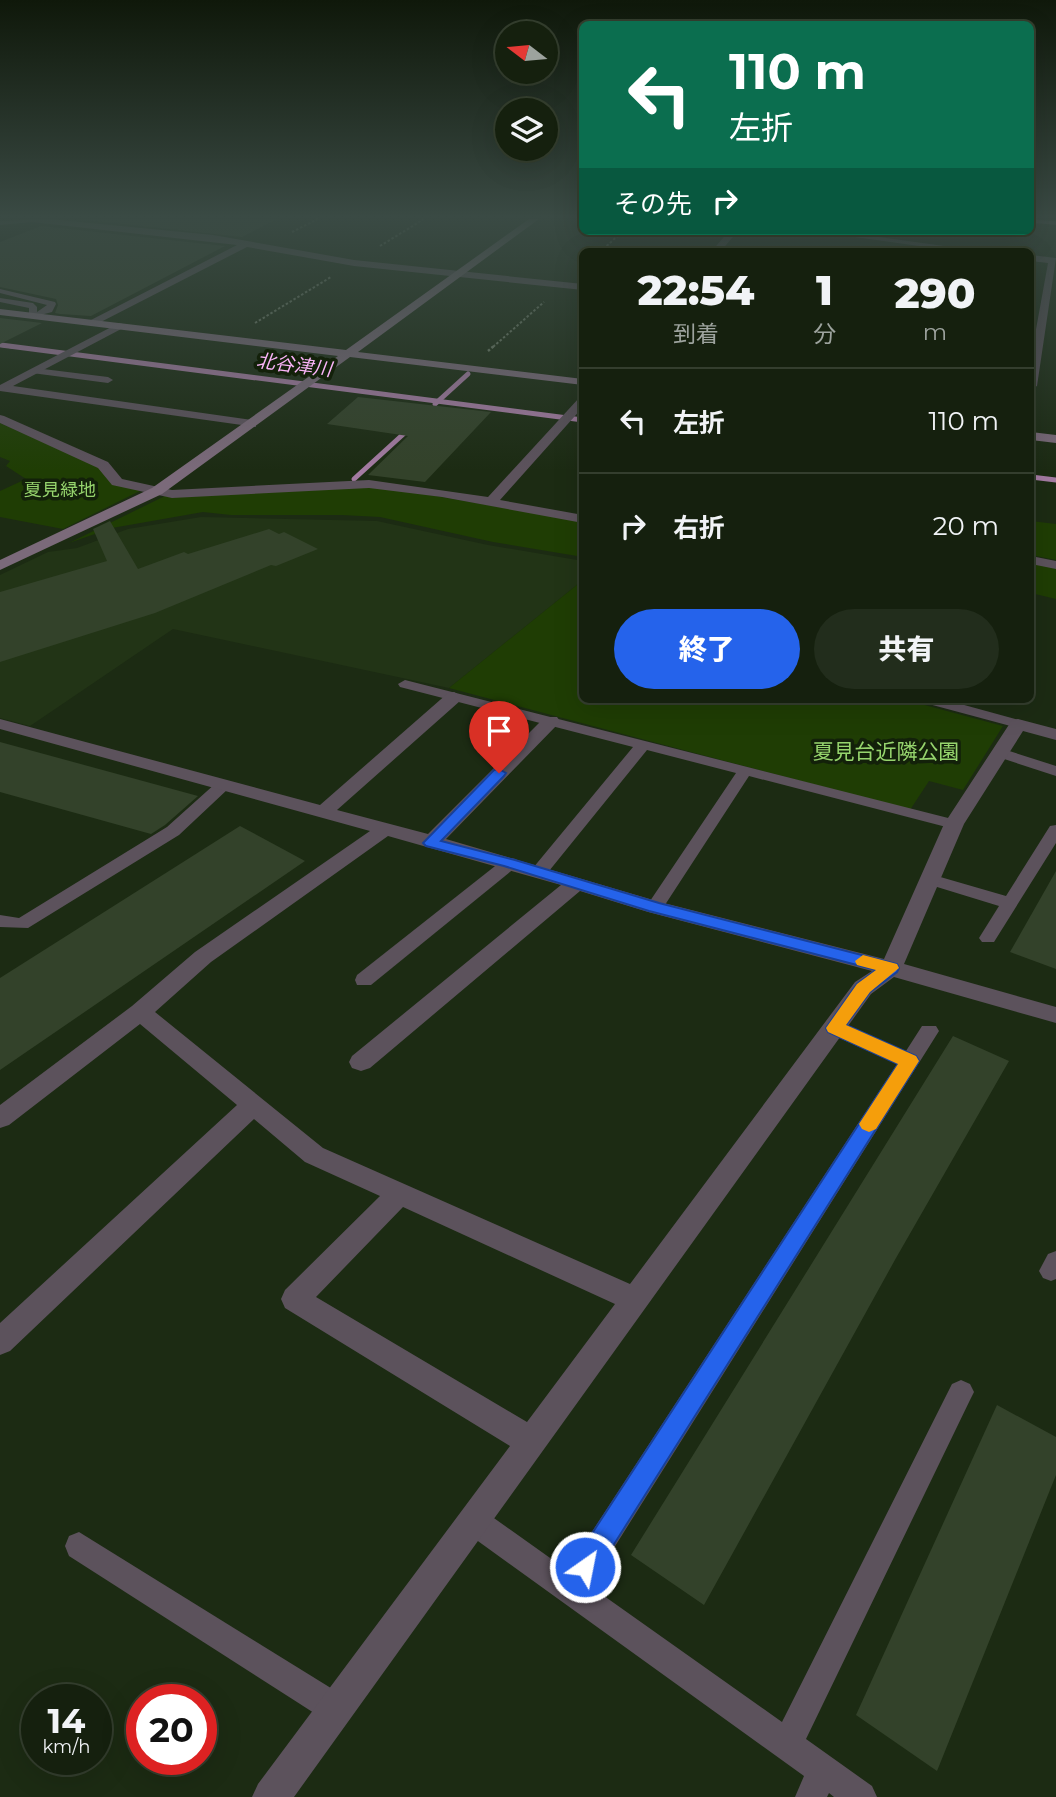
<!DOCTYPE html>
<html lang="ja">
<head>
<meta charset="utf-8">
<style>
	:root { --surface:#15200e; --page:#222d1c; --text:#f1f3f6; --muted:#9da39e; --line:#343e2e; --accent:#2563eb }
	body { margin:0; font-family:Montserrat,"Noto Sans JP",sans-serif; background:var(--page); color:var(--text); height:100vh; display:flex; flex-direction:column; font-size:26px; white-space:nowrap }
	* { box-sizing:border-box; margin:0 }
	p { font-size:23px; color:var(--muted) }
	.icon { flex:none; width:38px; height:38px; fill:none; stroke:currentColor; stroke-width:2; stroke-linecap:round; stroke-linejoin:round }
	.map { position:relative; flex:1; overflow:hidden }
	.panel { position:absolute; left:579px; top:248px; width:455px; height:455px; display:flex; flex-direction:column; background:var(--surface); border-radius:10px; box-shadow:0 7px 28px #0002,0 0 0 2px var(--line) }
	.panel>* { flex:none }
	.banner { position:absolute; left:579px; top:21px; width:455px; height:214px; border-radius:10px; box-shadow:0 7px 28px #0002,0 0 0 2px var(--line); background:#0b6e4f; color:#fff; overflow:hidden }
	.needle { width:46px; rotate:286deg }
	.controls { position:absolute; left:495px; top:21px; display:grid; gap:14px }
	.controls a { display:grid; place-items:center; width:63px; height:63px; border-radius:50%; background:var(--surface); box-shadow:0 7px 28px #0002,0 0 0 2px var(--line); font-size:35px }
	.speed { position:absolute; left:21px; top:1684px; display:flex; gap:14px; font-size:35px; font-weight:700; text-align:center }
	.speed>* { display:grid; place-content:center; width:91px; height:91px; border-radius:50%; background:var(--surface); box-shadow:0 7px 28px #0002,0 0 0 2px var(--line); line-height:1 }
	.speed small { font-size:18px; font-weight:400 }
	.speed .limit { border:10px solid #d22; background:#fff; color:#111 }
	.pin { position:absolute; display:grid; place-items:center; width:60px; height:60px; color:#fff; margin:-72px -30px; border-radius:50% 50% 50% 0; rotate:-45deg; box-shadow:0 0 7px #0007 }
	.pin .icon { rotate:45deg }
	.me { position:absolute; width:77px; margin:-38px; rotate:33deg; stroke-linejoin:round; filter:drop-shadow(0 0 5px #0008) }
	.turn { display:flex; align-items:center; gap:24px; height:147px; padding:0 35px; font-size:32px }
	.turn .icon { width:91px; height:91px; stroke-width:2.5 }
	.turn b { display:block; font-size:49px; line-height:60px }
	.then { display:flex; align-items:center; height:66px; padding:0 35px; background:#0003; gap:14px; font-size:26px }
	.eta { display:flex; justify-content:space-evenly; align-items:center; height:119px; text-align:center }
	.eta b { font-size:42px; font-weight:800; line-height:49px }
	.primary-button { display:flex; gap:14px; margin-top:auto; padding:14px 35px }
	.primary-button a { flex:1; height:80px; border-radius:42px; background:var(--accent); color:#fff; font-size:28px; font-weight:800; line-height:80px; text-align:center }
	.primary-button a+a { background:var(--page); color:var(--text) }
	ul { padding:0; list-style:none }
	li { display:flex; align-items:center; gap:21px; height:105px; padding:0 35px; border-top:2px solid var(--line) }
	li div { flex:1 }
	li b { display:block; font-size:26px }
	li em { font-style:normal }
	.map>svg:first-child { display:block }
</style>
</head>
<body>
<div class="map">
<svg width="1056" height="1797" viewBox="0 0 1056 1797">
	<rect width="100%" height="100%" fill="#1c2b13"/>
	<path fill="#223416" d="M 201,517 L 377,521 L 488,545 L 583,561 L 583,580 L 449,688 L 173,629 L 30,726 L 0,718 L 0,575 L 48,552 L 77,548 L 128,529 Z"/>
	<g fill="#1f3d04">
		<path d="M 0,423 L 97,466 L 140,491 L 63,529 L 0,517 L 0,491 L 26,479 L 6,466 L 10,461 L 0,457 Z"/>
		<path d="M 366,486 L 436,496 L 583,522 L 583,557 L 493,542 L 380,517 L 342,515 L 231,515 L 203,512 L 112,528 L 69,543 L 167,495 Z"/>
		<path d="M 1031,521 L 1056,524 L 1056,560 L 1031,555 Z"/>
		<path d="M 1031,562 L 1056,567 L 1056,599 L 1031,593 Z"/>
		<path d="M 583,580 L 583,700 L 906,700 L 1003,726 L 963,790 L 929,781 L 910,810 L 449,688 Z"/>
	</g>
	<g fill="none" stroke-linecap="round" stroke-linejoin="round">
		<g stroke="#a47ba2" stroke-width="3.5">
			<path d="M 1031,221 L 1056,223"/>
			<path d="M 0,345 L 14,347"/>
		</g>
		<g stroke="#a47ba2" stroke-width="5">
			<path d="M 1,345 L 583,420"/>
			<path d="M 435,404 L 468,374"/>
			<path d="M 1031,477 L 1056,480"/>
			<path d="M 354,479 L 410,428"/>
		</g>
	</g>
	<g fill="#33422a">
		<path d="M 78,219 L 277,219 L 242,237 Z"/>
		<path d="M 41,226 L 225,246 L 91,316 L 60,314 L 55,313 L 58,305 L 56,299 L 0,287 L 0,242 Z"/>
		<path d="M 0,318 L 42,323 L 0,344 Z"/>
		<path d="M 358,397 L 491,412 L 425,482 L 368,475 L 408,436 L 327,424 Z"/>
		<path d="M 110,521 L 138,569 L 184,552 L 188,554 L 269,529 L 279,534 L 284,532 L 318,549 L 276,566 L 271,565 L 155,613 L 0,662 L 0,592 L 107,561 L 93,529 Z"/>
		<path d="M 0,742 L 198,796 L 165,825 L 151,834 L 0,792 Z"/>
		<path d="M 240,826 L 305,861 L 0,1070 L 0,978 Z"/>
		<path d="M 1056,871 L 1056,969 L 1010,952 Z"/>
		<path d="M 953,1036 L 1009,1061 L 896,1258 L 704,1605 L 631,1555 Z"/>
		<path d="M 997,1405 L 1056,1437 L 1056,1475 L 937,1771 L 856,1715 Z"/>
	</g>
	<g fill="none" stroke-linecap="round" stroke-linejoin="round">
		<g stroke="#717e6a" stroke-width="2" stroke-dasharray="2.5 2" stroke-linecap="butt">
			<path d="M 292,232 L 318,219"/>
			<path d="M 380,246 L 424,219"/>
			<path d="M 600,252 L 623,231"/>
			<path d="M 255,323 L 331,277"/>
			<path d="M 493,347 L 544,302"/>
		</g>
		<path stroke="#717e6a" stroke-width="2.5" stroke-dasharray="2.5 2" stroke-linecap="butt" d="M 488,351 L 495,345"/>
		<g fill="#5c525c" fill-rule="evenodd">
			<path d="M 0,289 L 55,302 L 56,304 L 52,312 L 29,318 L 29,308 L 0,302 L 0,298 L 33,303 L 37,307 L 37,312 L 47,305 L 0,293 Z"/>
			<path d="M 35,368 L 108,377 L 113,380 L 108,383 L 32,373 L 32,369 Z"/>
			<path d="M 405,680 L 960,821 L 962,824 L 954,829 L 749,776 L 661,911 L 655,913 L 646,907 L 736,773 L 647,750 L 545,876 L 533,876 L 530,872 L 533,868 L 633,747 L 400,687 L 398,684 Z"/>
			<path d="M 923,700 L 946,700 L 1023,721 L 1025,724 L 1018,728 L 925,703 Z"/>
			<path d="M 1000,748 L 1056,766 L 1056,776 L 995,756 L 992,753 Z"/>
			<path d="M 222,781 L 230,786 L 228,789 L 179,835 L 28,928 L 0,927 L 0,915 L 19,918 L 167,827 L 216,783 Z"/>
			<path d="M 1056,825 L 1056,843 L 994,942 L 982,942 L 979,938 L 999,906 L 924,883 L 921,879 L 930,874 L 1006,896 L 1050,826 Z"/>
			<path d="M 510,858 L 516,859 L 518,863 L 516,867 L 371,985 L 357,985 L 355,980 L 357,975 L 504,859 Z"/>
			<path d="M 835,1021 L 906,1051 L 922,1026 L 936,1026 L 939,1031 L 590,1586 L 782,1722 L 952,1384 L 961,1380 L 970,1384 L 974,1392 L 970,1400 L 806,1739 L 872,1786 L 877,1797 L 834,1797 L 829,1793 L 827,1797 L 795,1797 L 804,1776 L 464,1531 L 460,1521 L 464,1511 L 474,1507 L 484,1511 L 567,1570 L 897,1064 L 828,1033 L 825,1028 L 828,1023 Z"/>
			<path d="M 1056,1251 L 1056,1279 L 1051,1281 L 1043,1278 L 1039,1271 L 1048,1254 Z"/>
			<path d="M 79,1532 L 347,1698 L 351,1709 L 347,1720 L 336,1724 L 325,1720 L 69,1556 L 65,1546 L 69,1536 Z"/>
		</g>
		<g fill="#5c525c" fill-rule="evenodd">
			<path d="M 49,219 L 213,235 L 354,260 L 583,284 L 583,290 L 354,266 L 247,247 L 93,326 L 89,325 L 89,321 L 237,245 L 32,222 L 0,225 L 0,221 Z"/>
			<path d="M 729,231 L 738,231 L 720,252 L 711,252 Z"/>
			<path d="M 812,231 L 836,231 L 987,252 L 962,252 Z"/>
			<path d="M 1031,255 L 1056,258 L 1037,386 L 1031,389 L 1031,357 L 1048,263 L 1031,261 Z"/>
			<path d="M 119,323 L 123,324 L 123,328 L 13,386 L 252,420 L 256,421 L 256,427 L 0,391 L 0,385 Z"/>
			<path d="M 583,397 L 583,407 L 500,500 L 583,515 L 583,523 L 442,497 L 369,488 L 172,498 L 112,485 L 98,468 L 0,423 L 0,415 L 4,416 L 108,462 L 122,479 L 172,490 L 369,480 L 488,497 L 579,398 Z"/>
			<path d="M 1031,556 L 1056,561 L 1056,569 L 1031,564 Z"/>
			<path d="M 454,692 L 463,697 L 460,701 L 337,810 L 428,834 L 545,717 L 557,717 L 560,721 L 557,725 L 446,839 L 660,902 L 884,959 L 944,824 L 1012,720 L 1018,719 L 1056,729 L 1056,740 L 1023,731 L 964,824 L 904,964 L 1056,1007 L 1056,1023 L 894,977 L 871,994 L 294,1797 L 252,1797 L 258,1784 L 510,1446 L 285,1308 L 281,1299 L 285,1290 L 380,1196 L 305,1162 L 254,1119 L 10,1351 L 0,1355 L 0,1323 L 237,1105 L 140,1024 L 9,1125 L 0,1128 L 0,1105 L 132,1006 L 195,952 L 370,831 L 0,729 L 0,719 L 320,805 L 448,693 ZM 388,836 L 561,885 L 352,1056 L 349,1062 L 352,1068 L 361,1071 L 370,1068 L 580,891 L 648,912 L 872,971 L 855,982 L 630,1284 L 323,1148 L 155,1012 L 211,962 ZM 403,1207 L 615,1304 L 527,1422 L 316,1297 Z"/>
		</g>
		<g fill="#7b6a7a" fill-rule="evenodd">
			<path d="M 529,219 L 539,219 L 358,352 L 583,379 L 583,385 L 350,357 L 162,494 L 0,570 L 0,560 L 152,488 L 338,356 L 0,315 L 0,309 L 346,350 Z"/>
			<path d="M 1031,432 L 1056,435 L 1056,443 L 1031,440 Z"/>
		</g>
	</g>
	<linearGradient id="sky" x2="0" y2="1"><stop stop-color="#0f180a"/><stop offset="0.46" stop-color="#3a4a44"/><stop offset="1" stop-color="#3a4a44" stop-opacity="0"/></linearGradient>
	<rect width="1056" height="471" fill="url(#sky)"/>
	<path fill="#2563eb" stroke="#184099" stroke-width="2" d="M 499,769 L 506,773 L 504,776 L 441,841 L 515,860 L 659,903 L 897,964 L 899,968 L 897,972 L 870,992 L 846,1025 L 916,1056 L 919,1061 L 594,1576 L 585,1580 L 576,1576 L 573,1567 L 576,1558 L 898,1064 L 828,1032 L 826,1028 L 857,984 L 876,970 L 649,911 L 504,866 L 426,846 L 423,843 L 426,840 L 494,770 Z"/>
	<path fill="#f59e0b" d="M 863,955 L 897,964 L 899,968 L 870,992 L 846,1025 L 916,1056 L 919,1061 L 876,1129 L 869,1132 L 862,1129 L 859,1124 L 898,1064 L 828,1032 L 826,1028 L 857,984 L 876,970 L 857,965 L 855,961 Z"/>
	<g text-anchor="middle" dominant-baseline="central" stroke-width="7" stroke-linejoin="round" paint-order="stroke">
		<g font-size="18" fill="#96d46d" stroke="#13210a">
			<text x="60" y="490">夏見緑地</text>
		</g>
		<g font-size="19" font-style="italic" fill="#fab4f8" stroke="#13210a">
			<text transform="translate(294 365) rotate(7)">北谷津川</text>
		</g>
		<g font-size="21" fill="#96d46d" stroke="#13210a">
			<text x="886" y="751">夏見台近隣公園</text>
		</g>
	</g>
</svg>
<div class="controls">
<a><svg class="needle" viewBox="-14 -14 28 28"><path d="M0-13l5 13h-10z" fill="#e53935"/><path d="M0 13l5-13h-10z" fill="#9da39e"/></svg></a>
<a><svg class="icon" aria-label="layers" viewBox="0 0 24 24"><path d="M12 4l9 5-9 5-9-5zM3 14l9 5 9-5"/></svg></a>
</div>
<div class="speed"><div>14<small>km/h</small></div><div class="limit">20</div></div>
<div class="pin" style="left:499px;top:773px;background:#d93025"><svg class="icon" aria-label="arrive" viewBox="0 0 24 24"><path d="M6 21V4h12l-3 4 3 4H6"/></svg></div>
<svg class="me" style="left:585px;top:1567px" viewBox="-20 -20 40 40"><circle r="17" fill="#2563eb" stroke="#fff" stroke-width="3"/><path d="M0-11L8 9 0 5-8 9z" fill="#fff"/></svg>
<div class="banner">
<div class="turn"><svg class="icon" aria-label="left" viewBox="0 0 24 24"><path d="M17 20v-9H6M10 6l-5 5 5 5"/></svg><div><b>110 m</b>左折</div></div>
<div class="then">その先<svg class="icon" aria-label="right" viewBox="0 0 24 24"><path d="M7 20v-9h11M14 6l5 5-5 5"/></svg></div>
</div>
<section class="panel">
<div class="eta">
<div><b>22:54</b><p>到着</p></div>
<div><b>1</b><p>分</p></div>
<div><b>290</b><p>m</p></div>
</div>
<ul>
<li><svg class="icon" aria-label="left" viewBox="0 0 24 24"><path d="M17 20v-9H6M10 6l-5 5 5 5"/></svg><div><b>左折</b></div><em>110 m</em></li>
<li><svg class="icon" aria-label="right" viewBox="0 0 24 24"><path d="M7 20v-9h11M14 6l5 5-5 5"/></svg><div><b>右折</b></div><em>20 m</em></li>
</ul>
<div class="primary-button"><a>終了</a><a>共有</a></div>
</section>
</div>
</body>
</html>
